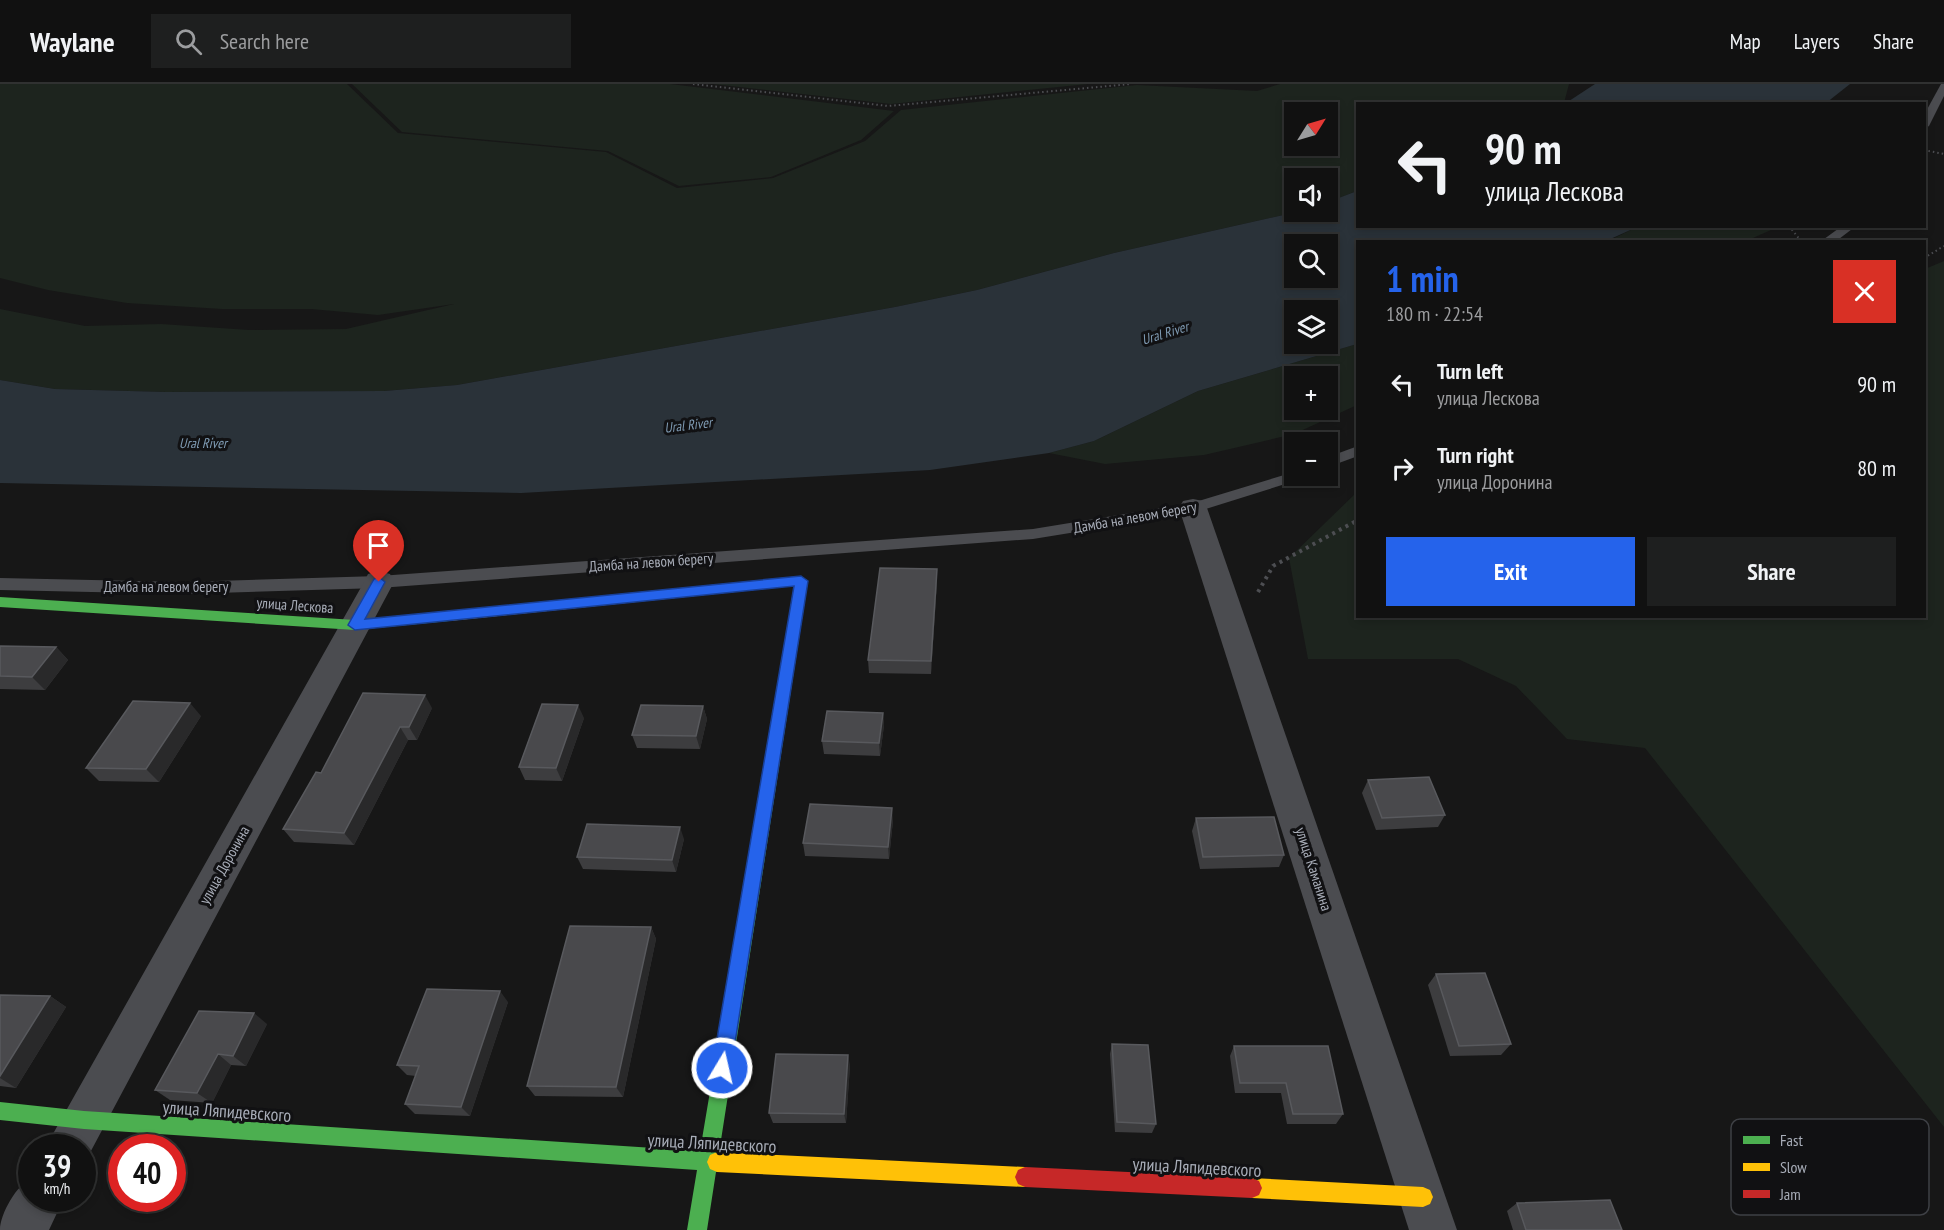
<!DOCTYPE html>
<html lang="en">
<head>
<meta charset="utf-8">
<style>
	:root { --surface:#111; --page:#1e1f1f; --text:#f1f3f6; --muted:#9c9d9f; --line:#303131; --accent:#2563eb }
	body { margin:0; font-family:"PT Sans Narrow",sans-serif; background:var(--page); color:var(--text); height:100vh; display:flex; flex-direction:column; font-size:22px; white-space:nowrap }
	* { box-sizing:border-box; margin:0 }
	p { font-size:20px; color:var(--muted) }
	.icon { flex:none; width:33px; height:33px; fill:none; stroke:currentColor; stroke-width:2; stroke-linecap:round; stroke-linejoin:round }
	.map { position:relative; flex:1; overflow:hidden }
	.sheet { position:absolute; left:1356px; top:156px; width:570px; height:378px; display:flex; flex-direction:column; background:var(--surface); border-radius:0px; box-shadow:0 3px 9px #0003,0 0 0 2px var(--line) }
	.sheet>* { flex:none }
	.top-card { position:absolute; left:1356px; top:18px; width:570px; height:126px; border-radius:0px; box-shadow:0 3px 9px #0003,0 0 0 2px var(--line); background:#111; color:var(--text); overflow:hidden }
	.needle { width:39px; rotate:53deg }
	.fabs { position:absolute; left:1284px; top:18px; display:grid; gap:12px }
	.fabs a { display:grid; place-items:center; width:54px; height:54px; border-radius:0px; background:var(--surface); box-shadow:0 3px 9px #0003,0 0 0 2px var(--line); font-size:30px }
	.speed { position:absolute; left:18px; top:1050px; display:flex; gap:12px; font-size:30px; font-weight:700; text-align:center }
	.speed>* { display:grid; place-content:center; width:78px; height:78px; border-radius:50%; background:var(--surface); box-shadow:0 3px 9px #0003,0 0 0 2px var(--line); line-height:1 }
	.speed small { font-size:15px; font-weight:400 }
	.speed .limit { border:9px solid #d22; background:#fff; color:#111 }
	.pin { position:absolute; display:grid; place-items:center; width:51px; height:51px; color:#fff; margin:-62px -26px; border-radius:50% 50% 50% 0; rotate:-45deg; box-shadow:0 0 6px #0007 }
	.pin .icon { rotate:45deg }
	.me { position:absolute; width:66px; margin:-33px; rotate:9deg; stroke-linejoin:round; filter:drop-shadow(0 0 4px #0008) }
	.turn { display:flex; align-items:center; gap:21px; height:126px; padding:0 30px; font-size:27px }
	.turn .icon { width:78px; height:78px; stroke-width:2.5 }
	.turn b { display:block; font-size:42px; line-height:51px }
	.round { display:grid; place-items:center; flex:none; width:63px; height:63px; border-radius:0px; background:var(--page) }
	.summary { display:flex; align-items:center; justify-content:space-between; height:102px; padding:0 30px }
	h1 { font-size:36px; font-weight:800; line-height:45px; color:var(--accent) }
	.action { display:flex; gap:12px; margin-top:auto; padding:12px 30px }
	.action a { flex:1; height:69px; border-radius:0px; background:var(--accent); color:#fff; font-size:24px; font-weight:800; line-height:69px; text-align:center }
	.action a+a { background:var(--page); color:var(--text) }
	ul { padding:0; list-style:none }
	li { display:flex; align-items:center; gap:18px; height:84px; padding:0 30px }
	li div { flex:1 }
	li b { display:block; font-size:22px }
	li em { font-style:normal }
	header { display:flex; align-items:center; gap:36px; box-sizing:border-box; height:84px; padding:0 30px; background:var(--surface); border-bottom:2px solid var(--line) }
	header strong { font-size:28px }
	nav { display:flex; gap:33px; margin-inline-start:auto; font-size:21px }
	.search { width:420px; height:54px; background:var(--page); display:flex; align-items:center; gap:15px; box-sizing:border-box; padding:0 21px; border-radius:0px; color:var(--muted); font-size:22px }
	.map>svg:first-child { display:block }
</style>
</head>
<body>
<header>
<strong>Waylane</strong>
<div class="search"><svg class="icon" aria-label="search" viewBox="0 0 24 24"><circle cx="10" cy="10" r="6"/><path d="M15 15l6 6"/></svg>Search here</div>
<nav><a>Map</a><a>Layers</a><a>Share</a></nav>
</header>
<div class="map">
<svg width="1944" height="1146" viewBox="0 0 1944 1146">
	<rect width="100%" height="100%" fill="#171717"/>
	<g fill="#1d241e" fill-rule="evenodd">
		<path d="M 0,0 L 347,0 L 398,49 L 606,68 L 677,104 L 773,94 L 865,57 L 901,26 L 1137,1 L 1257,7 L 1280,0 L 1569,0 L 1564,19 L 1358,20 L 1357,107 L 1328,118 L 1328,94 L 1294,94 L 1297,128 L 1114,169 L 977,206 L 895,223 L 457,301 L 384,307 L 166,308 L 55,305 L 0,296 L 0,225 L 85,242 L 161,240 L 249,246 L 346,245 L 454,220 L 378,231 L 311,225 L 222,225 L 127,219 L 48,206 L 0,194 ZM 1294,28 L 1328,28 L 1328,62 L 1294,62 Z"/>
		<path d="M 352,0 L 670,0 L 894,27 L 861,56 L 771,93 L 679,102 L 608,67 L 402,48 Z"/>
		<path d="M 713,0 L 1088,0 L 891,20 Z"/>
		<path d="M 1637,143 L 1773,143 L 1771,146 L 1746,157 L 1606,158 Z"/>
		<path d="M 1944,177 L 1944,1043 L 1645,664 L 1567,655 L 1516,602 L 1458,575 L 1308,575 L 1289,474 L 1357,408 L 1358,532 L 1924,532 L 1925,185 Z"/>
		<path d="M 1357,260 L 1357,321 L 1294,350 L 1204,371 L 1105,380 L 1049,369 L 1094,357 L 1198,307 ZM 1294,292 L 1328,292 L 1328,326 L 1294,326 Z"/>
	</g>
	<g fill="#2a3239" fill-rule="evenodd">
		<path d="M 1595,0 L 1850,0 L 1826,19 L 1566,19 Z"/>
		<path d="M 1357,107 L 1358,142 L 1637,143 L 1606,157 L 1358,158 L 1357,260 L 1198,307 L 1094,357 L 1049,369 L 930,386 L 521,409 L 0,399 L 0,296 L 55,305 L 166,308 L 384,307 L 457,301 L 895,223 L 977,206 L 1114,169 L 1297,128 L 1328,128 L 1328,118 ZM 1294,160 L 1328,160 L 1328,194 L 1294,194 ZM 1294,226 L 1328,226 L 1328,260 L 1294,260 Z"/>
	</g>
	<g fill="none" stroke-linecap="round" stroke-linejoin="round">
		<g stroke="#4d4e52" stroke-width="2" stroke-dasharray="1.5 3" stroke-linecap="butt">
			<path d="M 693,0 L 888,22 L 1131,0"/>
			<path d="M 1924,66 L 1944,70"/>
			<path d="M 1789,142 L 1801,157"/>
			<path d="M 1924,174 L 1944,162"/>
		</g>
		<path stroke="#4d4e52" stroke-width="4" stroke-dasharray="3 4.5" stroke-linecap="butt" d="M 1258,508 L 1273,482 L 1358,436"/>
		<g fill="#4b4c50" fill-rule="evenodd">
			<path d="M 1941,0 L 1944,0 L 1944,12 L 1929,42 L 1924,45 L 1924,31 Z"/>
			<path d="M 1842,142 L 1856,142 L 1835,158 L 1820,158 Z"/>
			<path d="M 1358,362 L 1358,372 L 1328,383 L 1328,373 Z"/>
			<path d="M 1294,388 L 1294,392 L 1303,392 L 1301,395 L 1193,429 L 1033,455 L 379,504 L 184,510 L 0,506 L 0,494 L 184,498 L 379,492 L 1033,445 L 1192,419 Z"/>
		</g>
		<g fill="#4b4c50" fill-rule="evenodd">
			<path d="M 1193,415 L 1203,417 L 1207,424 L 1457,1146 L 1409,1146 L 1179,424 L 1183,417 Z"/>
			<path d="M 379,487 L 390,490 L 394,498 L 84,1080 L 82,1064 L 45,1064 L 364,498 L 368,490 Z"/>
			<path d="M 32,1094 L 32,1114 L 64,1114 L 49,1146 L 0,1146 C 0,1130 17,1100 32,1094 Z"/>
		</g>
		<g fill="#4caf50" fill-rule="evenodd">
			<path d="M 802,493 L 808,497 L 719,1069 L 724,1071 L 727,1078 L 724,1085 L 716,1088 L 707,1146 L 687,1146 L 697,1086 L 84,1045 L 0,1036 L 0,1018 L 84,1027 L 700,1067 L 795,502 L 773,504 L 767,500 L 773,496 Z"/>
			<path d="M 0,513 L 355,536 L 449,527 L 456,532 L 449,537 L 355,546 L 0,523 Z"/>
		</g>
		<g fill="#ffc107" fill-rule="evenodd">
			<path d="M 773,496 L 779,500 L 773,504 L 449,537 L 442,532 L 449,527 Z"/>
			<path d="M 717,1068 L 1025,1083 L 1032,1086 L 1035,1093 L 1032,1100 L 1025,1103 L 717,1088 L 710,1085 L 707,1078 L 710,1071 Z"/>
			<path d="M 1252,1094 L 1423,1103 L 1430,1106 L 1433,1113 L 1430,1120 L 1423,1123 L 1252,1114 L 1245,1111 L 1242,1104 L 1245,1097 Z"/>
		</g>
		<path fill="#c62828" fill-rule="evenodd" d="M 1025,1083 L 1252,1094 L 1259,1097 L 1262,1104 L 1259,1111 L 1252,1114 L 1025,1103 L 1018,1100 L 1015,1093 L 1018,1086 Z"/>
	</g>
	<g fill="#3d3d3f">
		<path d="M 937,498 L 931,590 L 869,589 L 868,576 Z"/>
		<path d="M 0,562 L 56,563 L 68,576 L 45,606 L 0,605 Z"/>
		<path d="M 703,622 L 707,635 L 700,665 L 637,664 L 632,651 Z"/>
		<path d="M 432,624 L 417,656 L 408,656 L 354,761 L 294,758 L 283,745 L 321,689 Z"/>
		<path d="M 883,629 L 884,641 L 880,672 L 824,670 L 822,657 Z"/>
		<path d="M 201,632 L 159,698 L 99,697 L 86,684 Z"/>
		<path d="M 584,634 L 562,697 L 525,696 L 519,683 Z"/>
		<path d="M 1368,696 L 1445,731 L 1438,743 L 1376,746 L 1362,709 Z"/>
		<path d="M 1196,734 L 1284,771 L 1279,783 L 1200,785 L 1192,747 Z"/>
		<path d="M 893,736 L 889,775 L 805,772 L 803,759 Z"/>
		<path d="M 684,755 L 676,788 L 583,785 L 577,773 Z"/>
		<path d="M 651,843 L 656,855 L 623,1013 L 535,1012 L 527,1002 Z"/>
		<path d="M 1436,890 L 1511,960 L 1501,971 L 1450,972 L 1428,901 Z"/>
		<path d="M 0,911 L 50,912 L 66,923 L 16,1004 L 0,1002 Z"/>
		<path d="M 508,918 L 470,1032 L 415,1030 L 405,1020 L 416,992 L 407,991 L 397,981 Z"/>
		<path d="M 267,940 L 246,982 L 231,981 L 212,1019 L 170,1016 L 155,1006 Z"/>
		<path d="M 1112,960 L 1156,1040 L 1152,1049 L 1115,1048 L 1110,970 Z"/>
		<path d="M 1234,962 L 1343,1030 L 1336,1040 L 1287,1040 L 1281,1009 L 1235,1009 L 1230,972 Z"/>
		<path d="M 850,981 L 846,1039 L 773,1039 L 769,1029 Z"/>
		<path d="M 1517,1119 L 1622,1146 L 1513,1146 L 1507,1127 Z"/>
	</g>
	<g fill="#29292a">
		<path d="M 937,485 L 937,498 L 931,590 L 931,577 Z"/>
		<path d="M 56,563 L 68,576 L 45,606 L 32,593 Z"/>
		<path d="M 425,611 L 432,624 L 417,656 L 409,643 Z"/>
		<path d="M 190,619 L 201,632 L 159,698 L 146,685 Z"/>
		<path d="M 578,621 L 584,634 L 562,697 L 556,684 Z"/>
		<path d="M 703,622 L 707,635 L 700,665 L 696,652 Z"/>
		<path d="M 883,629 L 884,641 L 880,672 L 879,659 Z"/>
		<path d="M 400,643 L 408,656 L 354,761 L 344,749 Z"/>
		<path d="M 892,724 L 893,736 L 889,775 L 888,763 Z"/>
		<path d="M 680,743 L 684,755 L 676,788 L 672,776 Z"/>
		<path d="M 651,843 L 656,855 L 623,1013 L 616,1003 Z"/>
		<path d="M 500,907 L 508,918 L 470,1032 L 461,1023 Z"/>
		<path d="M 50,912 L 66,923 L 16,1004 L 0,994 L 0,992 Z"/>
		<path d="M 254,929 L 267,940 L 246,982 L 233,972 Z"/>
		<path d="M 218,970 L 231,981 L 212,1019 L 197,1009 Z"/>
		<path d="M 848,971 L 850,981 L 846,1039 L 844,1030 Z"/>
	</g>
	<g fill="#49494c" stroke="#58595d" stroke-width="1.5">
		<path d="M 880,484 L 937,485 L 931,577 L 868,576 Z"/>
		<path d="M 0,562 L 56,563 L 32,593 L 0,592 Z"/>
		<path d="M 363,609 L 425,611 L 409,643 L 400,643 L 344,749 L 283,745 L 316,688 L 321,689 Z"/>
		<path d="M 133,617 L 190,619 L 146,685 L 86,684 Z"/>
		<path d="M 542,620 L 578,621 L 556,684 L 519,683 Z"/>
		<path d="M 641,621 L 703,622 L 696,652 L 632,651 Z"/>
		<path d="M 827,627 L 883,629 L 879,659 L 822,657 Z"/>
		<path d="M 1429,693 L 1445,731 L 1382,734 L 1368,696 Z"/>
		<path d="M 810,720 L 892,724 L 888,763 L 803,759 Z"/>
		<path d="M 1274,733 L 1284,771 L 1203,773 L 1196,734 Z"/>
		<path d="M 587,740 L 680,743 L 672,776 L 577,773 Z"/>
		<path d="M 570,842 L 651,843 L 616,1003 L 527,1002 Z"/>
		<path d="M 1485,889 L 1511,960 L 1459,962 L 1436,890 Z"/>
		<path d="M 427,905 L 500,907 L 461,1023 L 405,1020 L 419,982 L 397,981 Z"/>
		<path d="M 0,911 L 50,912 L 0,992 Z"/>
		<path d="M 199,927 L 254,929 L 233,972 L 218,970 L 197,1009 L 155,1006 Z"/>
		<path d="M 1112,960 L 1148,961 L 1156,1040 L 1117,1038 Z"/>
		<path d="M 1234,962 L 1328,962 L 1343,1030 L 1293,1030 L 1286,999 L 1240,999 Z"/>
		<path d="M 776,970 L 848,971 L 844,1030 L 769,1029 Z"/>
		<path d="M 1610,1116 L 1622,1146 L 1526,1146 L 1517,1119 Z"/>
	</g>
	<path fill="#2563eb" stroke="#184099" stroke-width="1.5" d="M 801,492 L 808,497 L 731,984 L 728,991 L 722,993 L 715,991 L 712,984 L 794,502 L 355,546 L 348,541 L 374,495 L 379,493 L 385,498 L 365,535 Z"/>
	<g text-anchor="middle" dominant-baseline="central" stroke-width="6" stroke-linejoin="round" paint-order="stroke">
		<g font-size="14" font-style="italic" fill="#7f9bb3" stroke="#111113">
			<text transform="translate(1165 249) rotate(-17)">Ural River</text>
			<text transform="translate(688 341) rotate(-7)">Ural River</text>
			<text x="203" y="359">Ural River</text>
		</g>
		<g font-size="15" fill="#a8adb8" stroke="#111113">
			<text transform="translate(1135 433) rotate(-10)">Дамба на левом берегу</text>
			<text transform="translate(651 478) rotate(-4)">Дамба на левом берегу</text>
			<text x="166" y="502">Дамба на левом берегу</text>
			<text transform="translate(295 521) rotate(4)">улица Лескова</text>
			<text transform="translate(224 781) rotate(-61)">улица Доронина</text>
			<text transform="translate(1314 785) rotate(72)">улица Каманина</text>
		</g>
		<g font-size="18" fill="#a8adb8" stroke="#111113">
			<text transform="translate(227 1027) rotate(4)">улица Ляпидевского</text>
			<text transform="translate(712 1059) rotate(3)">улица Ляпидевского</text>
			<text transform="translate(1197 1083) rotate(3)">улица Ляпидевского</text>
		</g>
	</g>
	<rect x="1731" y="1035" width="198" height="96" rx="9" fill="#111113" stroke="#3e4045" stroke-width="1.5"/>
	<rect x="1743" y="1052" width="27" height="8" fill="#4caf50"/>
	<rect x="1743" y="1079" width="27" height="8" fill="#ffc107"/>
	<rect x="1743" y="1106" width="27" height="8" fill="#c62828"/>
	<g font-size="16" fill="#a8adb8">
		<text x="1780" y="1062">Fast</text>
		<text x="1780" y="1089">Slow</text>
		<text x="1780" y="1116">Jam</text>
	</g>
</svg>
<div class="fabs">
<a><svg class="needle" viewBox="-14 -14 28 28"><path d="M0-13l5 13h-10z" fill="#e53935"/><path d="M0 13l5-13h-10z" fill="#9c9d9f"/></svg></a>
<a><svg class="icon" aria-label="sound" viewBox="0 0 24 24"><path d="M4 9h4l5-4v14l-5-4H4zM17 9q2 3 0 6"/></svg></a>
<a><svg class="icon" aria-label="search" viewBox="0 0 24 24"><circle cx="10" cy="10" r="6"/><path d="M15 15l6 6"/></svg></a>
<a><svg class="icon" aria-label="layers" viewBox="0 0 24 24"><path d="M12 4l9 5-9 5-9-5zM3 14l9 5 9-5"/></svg></a>
<a>+</a>
<a>−</a>
</div>
<div class="speed"><div>39<small>km/h</small></div><div class="limit">40</div></div>
<div class="pin" style="left:379px;top:498px;background:#d93025"><svg class="icon" aria-label="arrive" viewBox="0 0 24 24"><path d="M6 21V4h12l-3 4 3 4H6"/></svg></div>
<svg class="me" style="left:722px;top:984px" viewBox="-20 -20 40 40"><circle r="17" fill="#2563eb" stroke="#fff" stroke-width="3"/><path d="M0-11L8 9 0 5-8 9z" fill="#fff"/></svg>
<div class="top-card">
<div class="turn"><svg class="icon" aria-label="left" viewBox="0 0 24 24"><path d="M17 20v-9H6M10 6l-5 5 5 5"/></svg><div><b>90 m</b>улица Лескова</div></div>
</div>
<section class="sheet">
<div class="summary"><div><h1>1 min</h1><p>180 m · 22:54</p></div><a class="round" style="background:#d93025;color:#fff"><svg class="icon" aria-label="close" viewBox="0 0 24 24"><path d="M6 6l12 12M18 6L6 18"/></svg></a></div>
<ul>
<li><svg class="icon" aria-label="left" viewBox="0 0 24 24"><path d="M17 20v-9H6M10 6l-5 5 5 5"/></svg><div><b>Turn left</b><p>улица Лескова</p></div><em>90 m</em></li>
<li><svg class="icon" aria-label="right" viewBox="0 0 24 24"><path d="M7 20v-9h11M14 6l5 5-5 5"/></svg><div><b>Turn right</b><p>улица Доронина</p></div><em>80 m</em></li>
</ul>
<div class="action"><a>Exit</a><a>Share</a></div>
</section>
</div>
</body>
</html>
